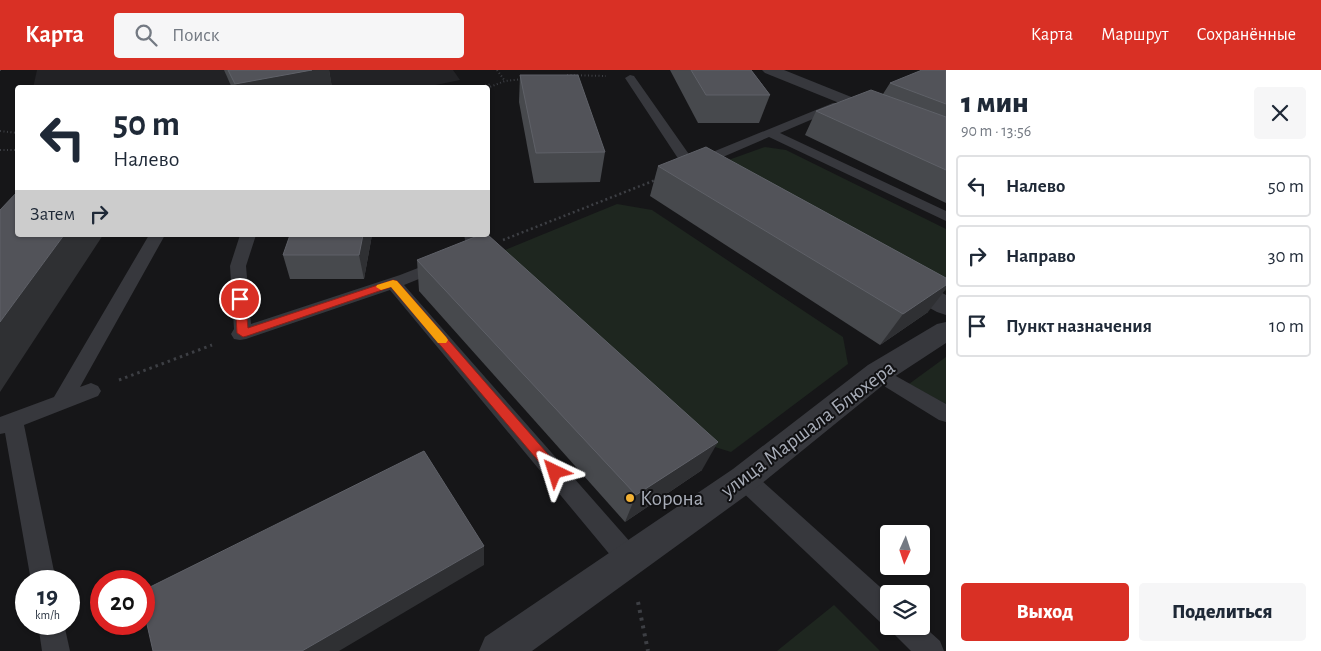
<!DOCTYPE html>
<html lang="ru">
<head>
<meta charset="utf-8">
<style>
	:root { --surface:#fff; --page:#f6f6f7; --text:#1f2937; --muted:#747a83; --line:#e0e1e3; --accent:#d93025 }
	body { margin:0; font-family:"Alegreya Sans",sans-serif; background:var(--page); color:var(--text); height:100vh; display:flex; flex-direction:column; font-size:19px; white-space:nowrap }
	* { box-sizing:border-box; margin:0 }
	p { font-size:16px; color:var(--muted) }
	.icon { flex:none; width:28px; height:28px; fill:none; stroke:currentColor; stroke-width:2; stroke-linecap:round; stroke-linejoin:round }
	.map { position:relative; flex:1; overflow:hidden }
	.details { display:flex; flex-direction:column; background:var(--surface); width:375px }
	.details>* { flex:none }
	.banner { position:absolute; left:15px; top:15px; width:475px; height:152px; border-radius:5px; box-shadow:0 1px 4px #0004; background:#fff; color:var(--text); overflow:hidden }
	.needle { width:32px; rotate:183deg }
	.buttons { position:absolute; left:880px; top:455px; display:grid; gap:10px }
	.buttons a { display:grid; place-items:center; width:50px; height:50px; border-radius:5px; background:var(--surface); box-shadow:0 1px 4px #0004; font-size:25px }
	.speed { position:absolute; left:15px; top:500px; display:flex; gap:10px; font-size:25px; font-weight:700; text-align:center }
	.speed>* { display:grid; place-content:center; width:65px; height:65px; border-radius:50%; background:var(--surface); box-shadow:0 1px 4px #0004; line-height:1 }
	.speed small { font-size:12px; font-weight:400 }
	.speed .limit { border:8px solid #d22; background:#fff; color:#111 }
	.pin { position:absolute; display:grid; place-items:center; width:42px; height:42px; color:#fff; margin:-21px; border:2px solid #fff; border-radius:50%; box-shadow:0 1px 5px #0007 }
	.me { position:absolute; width:55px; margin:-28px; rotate:319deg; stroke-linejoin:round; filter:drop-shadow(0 0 4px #0008) }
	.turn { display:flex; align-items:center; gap:18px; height:105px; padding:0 15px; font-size:22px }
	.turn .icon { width:65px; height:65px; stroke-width:2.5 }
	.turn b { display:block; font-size:35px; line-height:42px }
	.then { display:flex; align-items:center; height:48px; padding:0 15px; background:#0003; gap:10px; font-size:19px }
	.round { display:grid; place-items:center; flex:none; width:52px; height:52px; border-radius:5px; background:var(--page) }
	.head { display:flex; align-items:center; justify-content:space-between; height:85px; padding:0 15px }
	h1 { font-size:30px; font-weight:800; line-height:38px }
	.cta { display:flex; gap:10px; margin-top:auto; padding:10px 15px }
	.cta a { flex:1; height:58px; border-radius:5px; background:var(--accent); color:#fff; font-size:20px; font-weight:800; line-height:58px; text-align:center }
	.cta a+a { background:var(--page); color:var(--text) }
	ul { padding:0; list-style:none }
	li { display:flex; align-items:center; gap:15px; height:62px; margin:0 10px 8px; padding:0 5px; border:2px solid var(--line); border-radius:5px }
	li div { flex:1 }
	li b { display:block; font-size:19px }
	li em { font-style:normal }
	header { display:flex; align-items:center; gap:30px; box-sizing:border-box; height:70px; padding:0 25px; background:var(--accent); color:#fff }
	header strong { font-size:24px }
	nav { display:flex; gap:28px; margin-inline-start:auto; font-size:18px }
	.search { width:350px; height:45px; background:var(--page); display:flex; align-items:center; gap:12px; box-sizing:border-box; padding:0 18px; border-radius:5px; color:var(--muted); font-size:19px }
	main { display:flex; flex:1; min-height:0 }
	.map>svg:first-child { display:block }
</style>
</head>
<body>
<header>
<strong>Карта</strong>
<div class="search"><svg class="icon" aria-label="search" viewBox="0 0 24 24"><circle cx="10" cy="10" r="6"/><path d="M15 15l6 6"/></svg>Поиск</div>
<nav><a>Карта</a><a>Маршрут</a><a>Сохранённые</a></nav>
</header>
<main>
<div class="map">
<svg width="946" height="581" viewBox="0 0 946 581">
	<rect width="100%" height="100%" fill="#161618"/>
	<path fill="#222225" d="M 37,0 L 453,0 L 460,10 L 421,18 L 33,18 Z"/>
	<g fill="#1e261f">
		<path d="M 765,77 L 786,80 L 946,159 L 946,221 L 928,217 L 720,93 Z"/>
		<path d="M 617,134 L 652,140 L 843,267 L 848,294 L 731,382 L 689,369 L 500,182 Z"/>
		<path d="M 946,287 L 946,334 L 909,314 Z"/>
		<path d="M 834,535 L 880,581 L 777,581 Z"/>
	</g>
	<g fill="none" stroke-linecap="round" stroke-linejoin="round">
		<g stroke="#3d3f44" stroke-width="2" stroke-dasharray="1 2.5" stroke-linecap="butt">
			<path d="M 0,0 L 0,2"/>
			<path d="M 497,0 L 505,11"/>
			<path d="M 567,5 L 606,6"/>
			<path d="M 475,18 L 491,14"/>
			<path d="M 487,18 L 505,11 L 523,9"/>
			<path d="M 0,61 L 18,63"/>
			<path d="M 0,80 L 18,80"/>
		</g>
		<path stroke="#3d3f44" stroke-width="2.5" stroke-dasharray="2 3" stroke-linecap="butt" d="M 503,170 L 658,109"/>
		<path stroke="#3d3f44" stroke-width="3" stroke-dasharray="2.5 4" stroke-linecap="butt" d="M 119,310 L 212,275"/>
		<path stroke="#3d3f44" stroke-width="4" stroke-dasharray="3 5" stroke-linecap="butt" d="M 638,532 L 648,581"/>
		<g fill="#37383d" fill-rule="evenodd">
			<path d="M 630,5 L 634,6 L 693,90 L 833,33 L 841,33 L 843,35 L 841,37 L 780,63 L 946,141 L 946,151 L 769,67 L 695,99 L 685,99 L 625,8 Z"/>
			<path d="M 149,165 L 165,165 L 80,317 L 91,313 L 98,316 L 101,321 L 98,326 L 24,355 L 56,511 L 31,511 L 5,363 L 0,364 L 0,347 L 54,327 Z"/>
			<path d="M 240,165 L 256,165 L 246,196 L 251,254 L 400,205 L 467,179 L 464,165 L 480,165 L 483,181 L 481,184 L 404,215 L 639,482 L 642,490 L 639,498 L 630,502 L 621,498 L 390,220 L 246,269 L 240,270 L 234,269 L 231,264 L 234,259 L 230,196 Z"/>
			<path d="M 878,296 L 946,334 L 946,352 L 939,350 L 871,308 L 868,303 L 871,298 Z"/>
			<path d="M 744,399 L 752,402 L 889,525 L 889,556 L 880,552 L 736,416 L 733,409 L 736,402 Z"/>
			<path d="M 38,554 L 64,554 L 70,581 L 42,581 Z"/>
			<path d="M 921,554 L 940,571 L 944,581 L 911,581 L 895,565 L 891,556 L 921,556 Z"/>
		</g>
		<g fill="#37383d" fill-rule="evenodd">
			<path d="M 762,0 L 784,0 L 946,65 L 946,76 L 765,3 Z"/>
			<path d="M 904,205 L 913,207 L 946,225 L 946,245 L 937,242 L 895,219 L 892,213 L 895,207 Z"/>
			<path d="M 946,252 L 946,273 L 888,311 L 755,419 L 532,581 L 479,581 L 485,567 L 733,399 L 868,295 L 937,254 Z"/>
		</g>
	</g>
	<g fill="#47494d">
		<path d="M 224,0 L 329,0 L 332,18 L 232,18 Z"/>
		<path d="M 670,0 L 751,0 L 770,25 L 759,53 L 698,53 Z"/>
		<path d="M 946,0 L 946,133 L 805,65 L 816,41 L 883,24 L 890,13 Z"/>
		<path d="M 520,5 L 605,82 L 600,112 L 534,113 L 519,32 Z"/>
		<path d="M 658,96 L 928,242 L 880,275 L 650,126 Z"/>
		<path d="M 372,165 L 364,209 L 290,209 L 283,185 Z"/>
		<path d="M 417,190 L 702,400 L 625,452 L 419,221 Z"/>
	</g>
	<g fill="#2f3033">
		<path d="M 312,0 L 329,0 L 332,18 L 236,18 L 235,14 Z"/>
		<path d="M 64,165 L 103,165 L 0,322 L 0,252 Z"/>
		<path d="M 363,165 L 372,165 L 364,209 L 359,185 Z"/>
		<path d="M 946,215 L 946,219 L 928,242 L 880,275 L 903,244 Z"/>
		<path d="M 718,372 L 702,400 L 625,452 L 636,425 Z"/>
		<path d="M 484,476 L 484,495 L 339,581 L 302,581 Z"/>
	</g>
	<g fill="#525359" stroke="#5f6168">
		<path d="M 228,0 L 312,0 L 235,14 Z"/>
		<path d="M 691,0 L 751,0 L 770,25 L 706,25 Z"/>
		<path d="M 922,0 L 946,0 L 946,34 L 890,13 Z"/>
		<path d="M 520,5 L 578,5 L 605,82 L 536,83 Z"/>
		<path d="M 871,20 L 946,47 L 946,100 L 816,41 Z"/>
		<path d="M 706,77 L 946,208 L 946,215 L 903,244 L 658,96 Z"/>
		<path d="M 18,121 L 18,165 L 64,165 L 0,252 L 0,140 Z"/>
		<path d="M 290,165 L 363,165 L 359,185 L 283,185 Z"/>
		<path d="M 480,165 L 488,165 L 718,372 L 636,425 L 417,190 Z"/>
		<path d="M 424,381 L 484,476 L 302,581 L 153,581 L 144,541 L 144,520 Z"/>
	</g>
	<path fill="#d93025" stroke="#8d1f18" d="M 393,210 L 397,211 L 560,398 L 562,402 L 560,406 L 555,408 L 551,406 L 391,217 L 247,266 L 243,267 L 237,263 L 235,229 L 237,227 L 244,227 L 245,229 L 248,258 Z"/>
	<path fill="#f59e0b" d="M 393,210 L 397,211 L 446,267 L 448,270 L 446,273 L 438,273 L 391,217 L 381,220 L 376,217 L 377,215 Z"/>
	<circle fill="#f2b134" stroke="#111113" stroke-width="2" cx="630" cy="428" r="5"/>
	<g text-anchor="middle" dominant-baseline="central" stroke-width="4" stroke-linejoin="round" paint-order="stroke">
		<g font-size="21" fill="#a8adb8" stroke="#111113">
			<text transform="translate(808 359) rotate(-37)">улица Маршала Блюхера</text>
		</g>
		<g font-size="21" fill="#a8adb8" stroke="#111113" text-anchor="start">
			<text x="640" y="428">Корона</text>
		</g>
	</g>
</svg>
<div class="buttons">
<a><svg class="needle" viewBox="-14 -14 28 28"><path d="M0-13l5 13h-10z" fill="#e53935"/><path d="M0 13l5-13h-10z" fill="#747a83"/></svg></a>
<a><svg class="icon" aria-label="layers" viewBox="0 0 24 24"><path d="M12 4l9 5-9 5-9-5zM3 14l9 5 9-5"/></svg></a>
</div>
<div class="speed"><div>19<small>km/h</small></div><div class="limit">20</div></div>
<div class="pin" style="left:240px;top:229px;background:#d93025"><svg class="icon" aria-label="arrive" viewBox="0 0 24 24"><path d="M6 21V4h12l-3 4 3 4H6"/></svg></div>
<svg class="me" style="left:555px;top:402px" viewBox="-20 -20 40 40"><path d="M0-17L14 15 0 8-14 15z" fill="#d93025" stroke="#fff" stroke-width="4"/></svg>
<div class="banner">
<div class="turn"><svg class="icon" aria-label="left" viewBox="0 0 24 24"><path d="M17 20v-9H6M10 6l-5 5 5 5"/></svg><div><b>50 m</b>Налево</div></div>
<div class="then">Затем<svg class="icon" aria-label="right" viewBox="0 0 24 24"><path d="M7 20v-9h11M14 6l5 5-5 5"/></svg></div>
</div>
</div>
<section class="details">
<div class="head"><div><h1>1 мин</h1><p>90 m · 13:56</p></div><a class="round"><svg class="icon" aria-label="close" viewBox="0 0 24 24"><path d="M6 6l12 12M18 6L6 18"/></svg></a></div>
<ul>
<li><svg class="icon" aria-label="left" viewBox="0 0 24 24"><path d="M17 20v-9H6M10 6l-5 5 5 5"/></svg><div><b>Налево</b></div><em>50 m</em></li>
<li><svg class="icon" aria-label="right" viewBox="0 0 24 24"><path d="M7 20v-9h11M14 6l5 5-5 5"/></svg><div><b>Направо</b></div><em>30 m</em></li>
<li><svg class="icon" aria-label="arrive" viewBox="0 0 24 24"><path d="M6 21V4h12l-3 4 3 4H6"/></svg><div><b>Пункт назначения</b></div><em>10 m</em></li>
</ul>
<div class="cta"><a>Выход</a><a>Поделиться</a></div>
</section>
</main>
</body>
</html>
